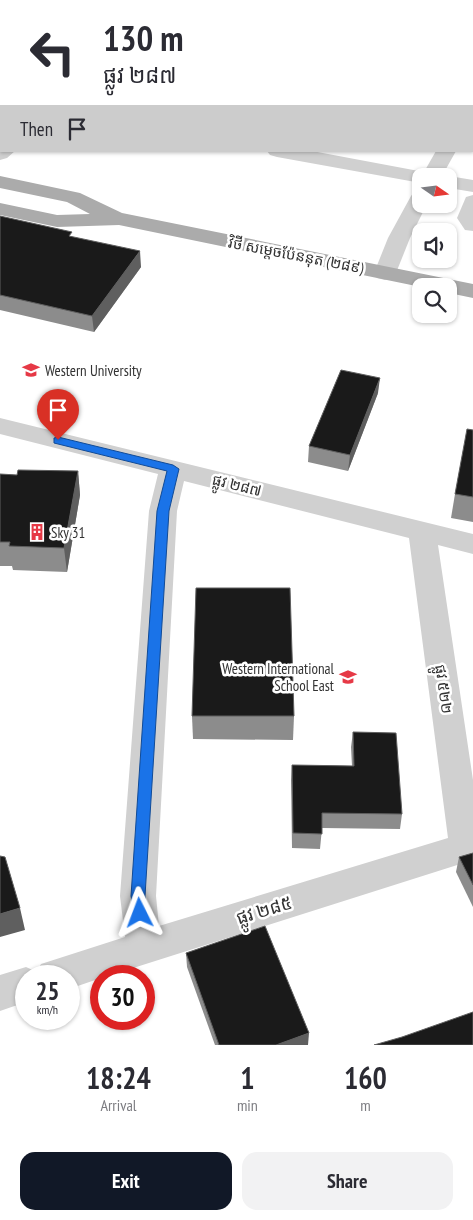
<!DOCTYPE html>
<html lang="en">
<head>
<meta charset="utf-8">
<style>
	:root { --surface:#fff; --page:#f2f2f3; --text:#2b2b33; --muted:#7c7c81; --accent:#111827 }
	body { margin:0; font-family:"PT Sans Narrow","Noto Sans Khmer",sans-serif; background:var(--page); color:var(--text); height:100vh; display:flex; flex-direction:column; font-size:19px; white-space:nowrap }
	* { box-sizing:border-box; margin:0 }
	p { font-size:16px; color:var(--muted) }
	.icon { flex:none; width:28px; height:28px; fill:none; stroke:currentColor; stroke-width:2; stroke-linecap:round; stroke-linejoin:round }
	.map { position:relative; height:1045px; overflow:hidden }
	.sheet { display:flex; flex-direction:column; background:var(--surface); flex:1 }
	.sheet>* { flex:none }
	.guide { position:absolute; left:0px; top:0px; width:474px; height:152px; box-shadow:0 1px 4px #0004; background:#fff; color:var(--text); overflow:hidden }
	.needle { width:32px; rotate:104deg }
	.fabs { position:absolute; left:412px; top:168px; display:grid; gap:10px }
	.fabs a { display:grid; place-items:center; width:45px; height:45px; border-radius:10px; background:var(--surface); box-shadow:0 1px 4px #0004; font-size:25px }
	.speed { position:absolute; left:15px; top:965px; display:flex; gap:10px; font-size:25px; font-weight:700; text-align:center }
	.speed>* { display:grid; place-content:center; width:65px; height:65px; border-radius:50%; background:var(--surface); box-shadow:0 1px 4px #0004; line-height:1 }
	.speed small { font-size:12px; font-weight:400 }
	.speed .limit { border:8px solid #d22; background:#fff; color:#111 }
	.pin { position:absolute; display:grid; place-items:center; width:42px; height:42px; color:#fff; margin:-51px -21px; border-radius:50% 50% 50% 0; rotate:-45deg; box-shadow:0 0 5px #0007 }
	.pin .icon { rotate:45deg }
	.me { position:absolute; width:55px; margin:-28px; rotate:357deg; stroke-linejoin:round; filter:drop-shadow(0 0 4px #0008) }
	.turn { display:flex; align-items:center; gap:18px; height:105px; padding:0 20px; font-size:22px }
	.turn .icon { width:65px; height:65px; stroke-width:2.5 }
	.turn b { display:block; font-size:35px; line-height:42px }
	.then { display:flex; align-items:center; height:48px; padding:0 20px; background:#0003; gap:10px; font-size:19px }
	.eta { display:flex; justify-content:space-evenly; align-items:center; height:85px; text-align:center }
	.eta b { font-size:30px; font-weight:800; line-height:35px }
	.action { display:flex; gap:10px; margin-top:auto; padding:10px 20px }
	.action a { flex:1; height:58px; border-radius:15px; background:var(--accent); color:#fff; font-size:20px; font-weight:800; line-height:58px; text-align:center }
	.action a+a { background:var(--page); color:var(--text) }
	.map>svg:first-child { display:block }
</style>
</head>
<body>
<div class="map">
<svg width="473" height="1045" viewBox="0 0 473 1045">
	<rect width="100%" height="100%" fill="#fff"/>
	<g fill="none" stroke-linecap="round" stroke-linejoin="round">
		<g fill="#d0d0d0" fill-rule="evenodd">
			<path d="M 0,146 L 1,151 L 15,151 L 7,158 L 0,160 Z"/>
			<path d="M 267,151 L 312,151 L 424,172 L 436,151 L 456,151 L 442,176 L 421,176 L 421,183 L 277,157 L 270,155 Z"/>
			<path d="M 447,176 L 449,176 L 473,180 L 473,192 L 449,188 Z"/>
			<path d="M 421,190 L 421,204 L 427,204 L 410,238 L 396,273 L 393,278 L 385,280 L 377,278 L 374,273 L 388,238 L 411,196 L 414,192 Z"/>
			<path d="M 473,195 L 473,231 L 465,230 L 457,218 L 466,197 Z"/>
			<path d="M 0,418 L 473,534 L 473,554 L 438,545 L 473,780 L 473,860 L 108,976 L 101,976 L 101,978 L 69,989 L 69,976 L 26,976 L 26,1002 L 0,1011 L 0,975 L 26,967 L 37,972 L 41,964 L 125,937 L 120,896 L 149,511 L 158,474 L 0,434 ZM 184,481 L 409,538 L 448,838 L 159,926 L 156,896 L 177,511 Z"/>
		</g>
		<path fill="#ababab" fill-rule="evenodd" d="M 0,176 L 80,193 L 122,213 L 473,284 L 473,298 L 449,293 L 449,286 L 421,287 L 119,225 L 57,227 L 0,215 L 0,203 L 57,215 L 90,214 L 67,202 L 0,188 Z"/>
	</g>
	<g fill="#8c8c8c">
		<path d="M 118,0 L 224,0 L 224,1 L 122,1 Z"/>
		<path d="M 0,216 L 141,267 L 94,332 L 0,310 Z"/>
		<path d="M 378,393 L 348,471 L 308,462 L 309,446 Z"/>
		<path d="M 473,430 L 473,522 L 451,518 L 455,494 Z"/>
		<path d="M 78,471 L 80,495 L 67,572 L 13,570 L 12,566 L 0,566 L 0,474 L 17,475 Z"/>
		<path d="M 192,716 L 294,716 L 293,740 L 193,739 Z"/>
		<path d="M 353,732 L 402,814 L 400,829 L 322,828 L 320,849 L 292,848 L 291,780 L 292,765 L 352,766 L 351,747 Z"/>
		<path d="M 473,853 L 473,907 L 456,872 L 459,857 Z"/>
		<path d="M 186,953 L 308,1045 L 215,1045 L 187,967 Z"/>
	</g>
	<g fill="#5f5f5f">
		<path d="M 211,0 L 224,0 L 224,1 L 209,1 Z"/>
		<rect x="0" y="101" width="1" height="23"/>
		<path d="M 140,251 L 141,267 L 94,332 L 92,316 Z"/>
		<path d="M 380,378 L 378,393 L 348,471 L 350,455 Z"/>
		<path d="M 78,471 L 80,495 L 67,572 L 64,548 Z"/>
		<path d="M 20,908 L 25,930 L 0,937 L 0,914 Z"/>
		<path d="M 309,1033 L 308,1045 L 276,1045 Z"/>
	</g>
	<g fill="#1a1a1a" stroke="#5f5f5f">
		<path d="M 129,0 L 211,0 L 209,1 L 126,1 Z"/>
		<rect x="0" y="29" width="1" height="72"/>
		<path d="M 0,216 L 72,232 L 69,236 L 140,251 L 92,316 L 0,295 Z"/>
		<path d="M 341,370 L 380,378 L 350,455 L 309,446 Z"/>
		<path d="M 467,429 L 473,430 L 473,497 L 455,494 Z"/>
		<path d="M 18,470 L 78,471 L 64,548 L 9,546 L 10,542 L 0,542 L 0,474 L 17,475 Z"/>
		<path d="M 196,588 L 290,588 L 294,716 L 192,716 Z"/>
		<path d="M 353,732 L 396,733 L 402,814 L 322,813 L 322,834 L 293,833 L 292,765 L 354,766 Z"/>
		<path d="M 473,853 L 473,885 L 459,857 Z"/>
		<path d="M 0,856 L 5,857 L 20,908 L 0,914 Z"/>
		<path d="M 265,926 L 309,1033 L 276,1045 L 219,1045 L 186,953 Z"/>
		<path d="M 473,1012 L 473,1045 L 374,1045 L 402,1037 Z"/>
	</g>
	<path fill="#1a73e8" stroke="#114b97" d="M 58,437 L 173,465 L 179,469 L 169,511 L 145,896 L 147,913 L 145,918 L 140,920 L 135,918 L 131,896 L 157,511 L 167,471 L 54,443 L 54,438 Z"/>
	<defs>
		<g id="school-bare" transform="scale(1.35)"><path d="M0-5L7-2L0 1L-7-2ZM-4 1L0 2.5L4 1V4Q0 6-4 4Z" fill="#e63946" stroke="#fff" stroke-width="2.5" paint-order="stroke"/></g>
		<g id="building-bare" transform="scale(1.35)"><path d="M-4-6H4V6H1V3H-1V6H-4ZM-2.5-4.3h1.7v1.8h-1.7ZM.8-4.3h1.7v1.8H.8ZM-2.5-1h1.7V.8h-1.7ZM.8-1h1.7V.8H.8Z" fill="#e63946" stroke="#fff" stroke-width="2.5" paint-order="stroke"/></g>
	</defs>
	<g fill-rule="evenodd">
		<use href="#school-bare" x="31" y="370"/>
		<use href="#building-bare" x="37" y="532"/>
		<use href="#school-bare" x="348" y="677"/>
	</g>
	<g text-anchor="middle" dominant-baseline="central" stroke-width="5" stroke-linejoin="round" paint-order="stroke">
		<g font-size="15" fill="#333" stroke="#fff">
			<text transform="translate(296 255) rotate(11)">វិថី សម្តេចប៉ែននុត (២៨៩)</text>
			<text transform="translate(237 485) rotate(14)">ផ្លូវ ២៨៧</text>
			<text transform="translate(444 689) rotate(82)">ផ្លូវ ៥២២</text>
		</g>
		<g font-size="15" fill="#333" stroke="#fff" text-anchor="start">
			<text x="45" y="370">Western University</text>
			<text x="51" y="532">Sky 31</text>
			<text x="334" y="668" text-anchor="end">Western International<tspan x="334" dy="17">School East</tspan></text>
		</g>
		<g font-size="18" fill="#333" stroke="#fff">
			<text transform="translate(264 910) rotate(-17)">ផ្លូវ ២៨៥</text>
		</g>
	</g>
</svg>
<div class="fabs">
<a><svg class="needle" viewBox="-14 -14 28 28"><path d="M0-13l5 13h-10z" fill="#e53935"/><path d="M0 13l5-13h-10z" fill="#7c7c81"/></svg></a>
<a><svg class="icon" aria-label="sound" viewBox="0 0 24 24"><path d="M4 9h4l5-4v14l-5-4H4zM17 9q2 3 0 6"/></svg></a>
<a><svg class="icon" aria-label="search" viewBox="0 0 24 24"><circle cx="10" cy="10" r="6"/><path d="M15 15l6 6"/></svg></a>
</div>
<div class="speed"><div>25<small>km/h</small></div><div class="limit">30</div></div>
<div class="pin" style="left:58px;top:440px;background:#d93025"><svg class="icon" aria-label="arrive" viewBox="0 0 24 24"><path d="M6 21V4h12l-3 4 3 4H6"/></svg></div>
<svg class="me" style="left:140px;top:913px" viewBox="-20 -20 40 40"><path d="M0-17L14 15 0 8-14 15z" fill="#1a73e8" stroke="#fff" stroke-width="4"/></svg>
<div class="guide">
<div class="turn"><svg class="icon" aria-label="left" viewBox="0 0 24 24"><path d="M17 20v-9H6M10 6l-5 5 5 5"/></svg><div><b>130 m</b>ផ្លូវ ២៨៧</div></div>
<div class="then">Then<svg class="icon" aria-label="arrive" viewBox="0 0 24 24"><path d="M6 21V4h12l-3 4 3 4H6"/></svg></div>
</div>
</div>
<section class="sheet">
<div class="eta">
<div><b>18:24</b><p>Arrival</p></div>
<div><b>1</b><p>min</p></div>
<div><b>160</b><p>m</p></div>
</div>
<div class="action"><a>Exit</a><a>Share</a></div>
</section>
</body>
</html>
